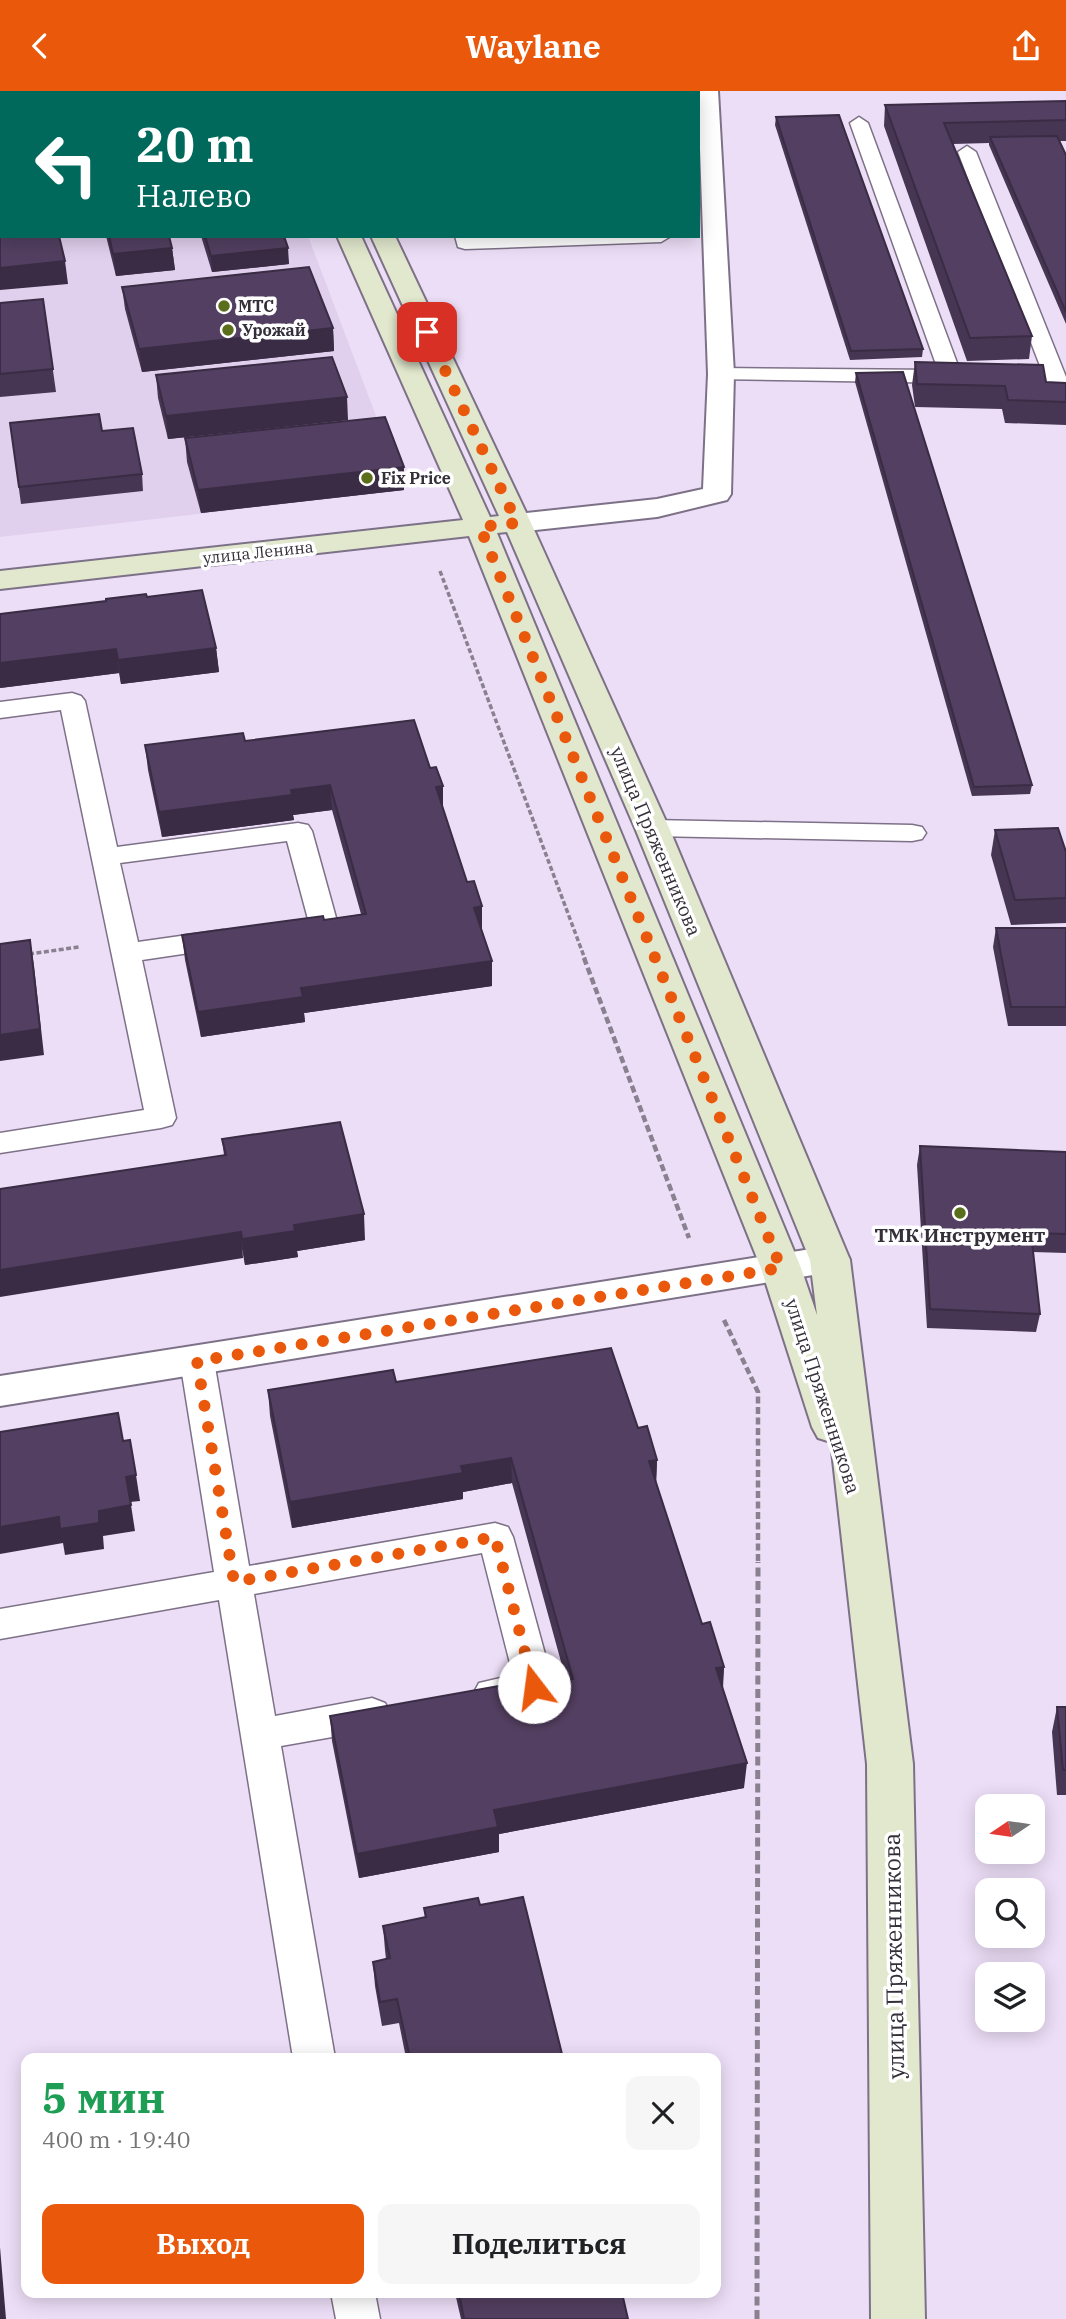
<!DOCTYPE html>
<html lang="ru">
<head>
<meta charset="utf-8">
<style>
	:root { --surface:#fff; --page:#f6f6f6; --text:#202124; --muted:#757577; --accent:#ea580c }
	body { margin:0; font-family:"IBM Plex Serif",serif; background:var(--page); color:var(--text); height:100vh; display:flex; flex-direction:column; font-size:26px; white-space:nowrap }
	* { box-sizing:border-box; margin:0 }
	p { font-size:23px; color:var(--muted) }
	.icon { flex:none; width:38px; height:38px; fill:none; stroke:currentColor; stroke-width:2; stroke-linecap:round; stroke-linejoin:round }
	.map { position:relative; flex:1; overflow:hidden }
	.sheet { position:absolute; left:21px; top:1962px; width:700px; height:245px; display:flex; flex-direction:column; background:var(--surface); border-radius:14px; box-shadow:0 4px 18px #0003 }
	.sheet>* { flex:none }
	.banner { position:absolute; left:0px; top:0px; width:700px; height:147px; box-shadow:0 4px 18px #0003; background:#00695c; color:#fff; overflow:hidden }
	.needle { width:46px; rotate:257deg }
	.controls { position:absolute; left:975px; top:1703px; display:grid; gap:14px }
	.controls a { display:grid; place-items:center; width:70px; height:70px; border-radius:14px; background:var(--surface); box-shadow:0 4px 18px #0003; font-size:35px }
	.pin { position:absolute; display:grid; place-items:center; width:60px; height:60px; color:#fff; margin:-30px; border-radius:14px; box-shadow:0 4px 10px #0006 }
	.me { position:absolute; width:77px; margin:-38px; rotate:345deg; stroke-linejoin:round; filter:drop-shadow(0 0 5px #0008) }
	.turn { display:flex; align-items:center; gap:24px; height:147px; padding:0 21px; font-size:32px }
	.turn .icon { width:91px; height:91px; stroke-width:2.5 }
	.turn b { display:block; font-size:49px; line-height:60px }
	.round { display:grid; place-items:center; flex:none; width:74px; height:74px; border-radius:14px; background:var(--page) }
	.headline { display:flex; align-items:center; justify-content:space-between; height:119px; padding:0 21px }
	h1 { font-size:42px; font-weight:700; line-height:52px; color:#1e9e55 }
	.primary-button { display:flex; gap:14px; margin-top:auto; padding:14px 21px }
	.primary-button a { flex:1; height:80px; border-radius:14px; background:var(--accent); color:#fff; font-size:28px; font-weight:700; line-height:80px; text-align:center }
	.primary-button a+a { background:var(--page); color:var(--text) }
	header { display:flex; justify-content:space-between; align-items:center; height:91px; padding:0 21px; background:var(--accent); color:#fff; font-size:32px; font-weight:700 }
	.map>svg:first-child { display:block }
</style>
</head>
<body>
<header><svg class="icon" aria-label="back" viewBox="0 0 24 24"><path d="M15 5l-7 7 7 7"/></svg>Waylane<svg class="icon" aria-label="share" viewBox="0 0 24 24"><path d="M12 15V3M7 8l5-5 5 5M5 13v7h14v-7"/></svg></header>
<div class="map">
<svg width="1066" height="2228" viewBox="0 0 1066 2228">
	<rect width="100%" height="100%" fill="#ecdef7"/>
	<path fill="#e0cfed" d="M 0,0 L 252,0 L 2,2 L 2,145 L 308,145 L 404,399 L 0,446 Z"/>
	<g fill="none" stroke-linecap="round" stroke-linejoin="round">
		<g stroke="#7d7187" stroke-width="3">
			<g id="lane">
				<path d="M 859,26 L 868,32 L 960,280 L 968,286 L 965,291 L 957,292 L 713,288 L 710,283 L 713,278 L 721,277 L 938,279 L 850,32 Z"/>
				<path d="M 967,55 L 976,61 L 1066,286 L 1066,298 L 1050,298 L 1047,293 L 958,61 Z"/>
				<path d="M 455,145 L 475,146 L 671,145 L 661,151 L 465,158 L 458,156 Z"/>
				<path d="M 72,602 L 81,605 L 85,610 L 117,756 L 298,732 L 308,734 L 312,740 L 338,834 L 334,840 L 292,848 L 282,845 L 278,839 L 282,833 L 308,828 L 287,750 L 120,772 L 138,851 L 223,839 L 233,842 L 237,848 L 233,854 L 223,857 L 142,869 L 176,1027 L 172,1034 L 161,1037 L 0,1062 L 0,1042 L 144,1019 L 61,619 L 0,627 L 0,611 Z"/>
				<path d="M 652,729 L 912,734 L 922,736 L 926,742 L 922,748 L 912,750 L 652,745 L 642,743 L 638,737 L 642,731 Z"/>
				<path d="M 197,1258 L 209,1261 L 214,1270 L 249,1475 L 495,1432 L 508,1436 L 513,1446 L 554,1596 L 548,1607 C 527,1614 500,1621 479,1614 L 473,1603 L 479,1592 L 513,1584 L 482,1462 L 254,1503 L 275,1625 L 372,1607 L 385,1612 L 391,1623 L 385,1634 L 372,1639 L 281,1655 L 335,1967 L 293,1967 L 219,1509 L 0,1548 L 0,1518 L 214,1481 L 180,1270 L 185,1261 Z"/>
				<path d="M 331,2202 L 375,2202 L 380,2228 L 336,2228 Z"/>
			</g>
		</g>
		<g stroke="#7d7187" stroke-width="4">
			<g id="street">
				<path d="M 696,0 L 718,0 L 734,283 L 731,403 L 727,409 L 657,426 L 517,441 L 507,438 L 503,432 L 507,426 L 517,423 L 657,408 L 703,398 L 708,283 L 698,2 Z"/>
				<path d="M 830,1155 L 844,1159 L 850,1169 L 844,1179 L 0,1315 L 0,1285 Z"/>
			</g>
		</g>
		<g stroke="#7d7187" stroke-width="4">
			<g id="secondary">
				<path d="M 272,0 L 294,0 L 295,2 L 273,2 Z"/>
				<rect x="304" y="0" width="22" height="2"/>
				<path d="M 337,145 L 361,145 L 490,426 L 499,425 L 371,145 L 395,145 L 531,432 L 669,737 L 850,1169 L 913,1673 L 925,2228 L 871,2228 L 867,1673 L 831,1351 L 818,1347 L 812,1336 L 761,1177 L 469,445 L 0,498 L 0,480 L 463,429 ZM 507,441 L 635,737 L 810,1169 L 817,1224 L 801,1177 L 497,442 Z"/>
			</g>
		</g>
		<g stroke="#898090" stroke-width="3.5" stroke-dasharray="5 2.5" stroke-linecap="butt">
			<path d="M 440,480 L 585,868"/>
			<path d="M 29,863 L 79,856"/>
		</g>
		<g stroke="#898090" stroke-width="4.5" stroke-dasharray="7 3.5" stroke-linecap="butt">
			<path d="M 584,867 L 689,1147"/>
			<path d="M 724,1229 L 758,1301 L 758,1472"/>
		</g>
		<path stroke="#898090" stroke-width="5" stroke-dasharray="9 4.5" stroke-linecap="butt" d="M 757,2228 L 758,1471"/>
		<use href="#lane" fill="#fff" fill-rule="evenodd"/>
		<use href="#street" fill="#fff" fill-rule="evenodd"/>
		<use href="#secondary" fill="#e1e8cd" fill-rule="evenodd"/>
	</g>
	<g fill="#473653">
		<path d="M 16,0 L 56,0 L 57,2 L 16,2 Z"/>
		<path d="M 1066,10 L 1066,50 L 1059,50 L 1066,64 L 1066,233 L 989,54 L 989,52 L 953,53 L 1032,245 L 1029,268 L 967,270 L 884,35 L 885,14 Z"/>
		<path d="M 776,26 L 923,258 L 922,266 L 850,269 L 775,34 Z"/>
		<path d="M 106,145 L 169,145 L 172,157 L 175,179 L 116,185 Z"/>
		<path d="M 201,145 L 284,145 L 289,173 L 212,181 Z"/>
		<path d="M 122,196 L 333,237 L 334,260 L 142,281 L 125,218 Z"/>
		<path d="M 43,208 L 56,301 L 0,306 L 0,212 Z"/>
		<path d="M 915,271 L 1046,291 L 1066,292 L 1066,334 L 1005,332 L 1002,318 L 915,316 L 912,294 Z"/>
		<path d="M 856,282 L 1032,694 L 1030,703 L 972,705 L 855,291 Z"/>
		<path d="M 156,284 L 348,329 L 168,348 L 158,307 Z"/>
		<path d="M 10,332 L 102,340 L 142,383 L 143,400 L 21,413 Z"/>
		<path d="M 185,347 L 404,399 L 201,422 L 187,371 Z"/>
		<path d="M 147,506 L 216,557 L 219,581 L 121,593 L 119,582 L 0,597 Z"/>
		<path d="M 245,650 L 443,720 L 467,791 L 482,815 L 482,840 L 492,870 L 492,895 L 304,922 L 305,931 L 201,946 L 185,869 L 182,844 L 324,829 L 361,823 L 332,719 L 293,724 L 294,729 L 162,746 L 148,679 L 145,654 Z"/>
		<path d="M 995,739 L 1066,761 L 1066,832 L 1011,834 L 991,764 Z"/>
		<path d="M 996,837 L 1066,837 L 1066,935 L 1008,935 L 993,856 Z"/>
		<path d="M 222,1048 L 365,1149 L 297,1160 L 298,1166 L 245,1174 L 224,1064 Z"/>
		<path d="M 920,1055 L 1066,1061 L 1066,1162 L 1033,1161 L 1040,1223 L 1036,1241 L 927,1237 L 917,1074 Z"/>
		<path d="M 396,1291 L 638,1337 L 657,1369 L 656,1392 L 702,1533 L 724,1576 L 723,1598 L 744,1697 L 499,1743 L 499,1761 L 359,1787 L 332,1650 L 330,1625 L 517,1598 L 566,1589 L 512,1392 L 463,1401 L 463,1408 L 292,1437 L 270,1325 L 268,1299 Z"/>
		<path d="M 1057,1616 L 1066,1616 L 1066,1704 L 1057,1704 L 1052,1641 Z"/>
		<path d="M 480,1814 L 563,1967 L 406,1967 L 399,1932 L 382,1935 L 375,1895 L 373,1871 L 386,1868 L 385,1859 L 383,1835 L 425,1827 L 424,1817 Z"/>
		<path d="M 455,2202 L 622,2202 L 628,2228 L 461,2228 Z"/>
	</g>
	<g fill="#3a2c44">
		<path d="M 172,157 L 175,179 L 116,185 L 113,163 Z"/>
		<path d="M 288,157 L 289,173 L 212,181 L 211,165 Z"/>
		<path d="M 65,170 L 68,193 L 0,199 L 0,177 Z"/>
		<path d="M 333,237 L 334,260 L 142,281 L 139,258 Z"/>
		<path d="M 347,306 L 348,329 L 168,348 L 166,325 Z"/>
		<path d="M 404,376 L 404,399 L 201,422 L 198,399 Z"/>
		<path d="M 216,557 L 219,581 L 121,593 L 118,569 Z"/>
		<path d="M 116,558 L 119,582 L 0,597 L 0,572 Z"/>
		<path d="M 330,694 L 332,719 L 293,724 L 294,729 L 162,746 L 159,721 L 291,699 Z"/>
		<path d="M 443,695 L 443,720 L 436,696 Z"/>
		<path d="M 482,815 L 482,841 L 474,817 Z"/>
		<path d="M 30,849 L 34,875 L 44,964 L 0,970 L 0,944 Z"/>
		<path d="M 492,870 L 492,895 L 304,922 L 305,931 L 201,946 L 198,921 L 301,897 Z"/>
		<path d="M 364,1123 L 365,1149 L 297,1160 L 298,1166 L 245,1174 L 242,1148 L 294,1134 Z"/>
		<path d="M 241,1141 L 243,1167 L 0,1206 L 0,1179 Z"/>
		<path d="M 511,1367 L 512,1392 L 463,1401 L 463,1408 L 292,1437 L 290,1411 L 461,1375 Z"/>
		<path d="M 657,1369 L 656,1394 L 649,1370 Z"/>
		<path d="M 136,1384 L 140,1410 L 130,1411 L 126,1386 Z"/>
		<path d="M 131,1414 L 135,1440 L 103,1445 L 104,1458 L 65,1464 L 63,1452 L 0,1463 L 0,1436 Z"/>
		<path d="M 724,1576 L 722,1601 L 716,1577 Z"/>
		<path d="M 747,1672 L 744,1697 L 499,1743 L 499,1761 L 359,1787 L 357,1763 L 494,1719 Z"/>
		<path d="M 0,2156 L 6,2228 L 2,2228 L 0,2202 Z"/>
	</g>
	<g fill="#533f61" stroke="#3a2c44" stroke-width="2">
		<path d="M 206,0 L 231,0 L 231,2 L 186,2 Z"/>
		<path d="M 1066,10 L 1066,29 L 944,32 L 1032,245 L 970,247 L 885,14 Z"/>
		<path d="M 0,22 L 2,22 L 2,145 L 59,145 L 65,170 L 0,177 Z"/>
		<path d="M 839,24 L 923,258 L 851,260 L 776,26 Z"/>
		<path d="M 1057,45 L 1066,64 L 1066,221 L 990,46 Z"/>
		<path d="M 109,145 L 169,145 L 172,157 L 113,163 Z"/>
		<path d="M 205,145 L 284,145 L 288,157 L 211,165 Z"/>
		<path d="M 309,176 L 333,237 L 139,258 L 122,196 Z"/>
		<path d="M 43,208 L 53,278 L 0,283 L 0,212 Z"/>
		<path d="M 332,266 L 347,306 L 166,325 L 156,284 Z"/>
		<path d="M 915,271 L 1043,274 L 1046,291 L 1066,292 L 1066,311 L 1008,309 L 1005,295 L 917,293 Z"/>
		<path d="M 903,281 L 1032,694 L 974,696 L 856,282 Z"/>
		<path d="M 99,323 L 102,340 L 133,337 L 142,383 L 19,396 L 10,332 Z"/>
		<path d="M 385,326 L 404,376 L 198,399 L 185,347 Z"/>
		<path d="M 202,499 L 216,557 L 118,569 L 116,558 L 0,572 L 0,523 L 106,510 L 106,508 L 146,503 L 147,506 Z"/>
		<path d="M 414,629 L 430,677 L 436,676 L 443,695 L 436,696 L 467,791 L 474,790 L 482,815 L 474,817 L 492,870 L 301,897 L 303,906 L 198,921 L 182,844 L 323,825 L 324,829 L 366,823 L 330,694 L 291,699 L 292,704 L 159,721 L 145,654 L 243,642 L 245,650 Z"/>
		<path d="M 1058,737 L 1066,761 L 1066,807 L 1015,809 L 995,739 Z"/>
		<path d="M 996,837 L 1066,837 L 1066,916 L 1011,916 Z"/>
		<path d="M 30,849 L 40,938 L 0,944 L 0,853 Z"/>
		<path d="M 340,1031 L 364,1123 L 294,1134 L 295,1140 L 242,1148 L 241,1141 L 0,1179 L 0,1098 L 226,1064 L 222,1048 Z"/>
		<path d="M 920,1055 L 1066,1061 L 1066,1143 L 1031,1142 L 1040,1223 L 930,1218 Z"/>
		<path d="M 611,1257 L 638,1337 L 647,1335 L 657,1369 L 649,1370 L 702,1533 L 710,1531 L 724,1576 L 716,1577 L 747,1672 L 494,1719 L 498,1736 L 357,1763 L 330,1625 L 515,1592 L 517,1598 L 573,1588 L 511,1367 L 461,1375 L 463,1382 L 290,1411 L 268,1299 L 393,1279 L 396,1291 Z"/>
		<path d="M 118,1322 L 123,1350 L 130,1349 L 136,1384 L 126,1386 L 131,1414 L 99,1420 L 99,1432 L 60,1438 L 59,1426 L 0,1436 L 0,1341 Z"/>
		<path d="M 1057,1616 L 1066,1616 L 1066,1679 L 1063,1679 Z"/>
		<path d="M 523,1806 L 563,1967 L 410,1967 L 397,1908 L 380,1911 L 373,1871 L 390,1867 L 383,1835 L 426,1826 L 424,1817 L 478,1807 L 480,1814 Z"/>
		<path d="M 0,2202 L 2,2228 L 0,2228 Z"/>
		<path d="M 459,2202 L 622,2202 L 628,2228 L 464,2228 Z"/>
	</g>
	<g fill="none" stroke-linecap="round" stroke-linejoin="round">
		<path stroke="#ea580c" stroke-width="12" stroke-dasharray="0 21.6" d="M 427,241 L 517,432 L 480,436 L 781,1177 L 197,1270 L 234,1491 L 495,1446 L 534,1596"/>
	</g>
	<g fill="#5b6e1c" stroke="#fff" stroke-width="2.5">
		<circle cx="224" cy="215" r="7"/>
		<circle cx="228" cy="239" r="7"/>
		<circle cx="367" cy="387" r="7"/>
		<circle cx="960" cy="1122" r="7"/>
	</g>
	<g text-anchor="middle" dominant-baseline="central" stroke-width="7" stroke-linejoin="round" paint-order="stroke">
		<g font-size="16" font-weight="bold" fill="#342f39" stroke="#fff" text-anchor="start">
			<text x="238" y="215">МТС</text>
			<text x="242" y="239">Урожай</text>
			<text x="381" y="387">Fix Price</text>
		</g>
		<g font-size="16" fill="#342f39" stroke="#fff">
			<text transform="translate(258 461) rotate(-6)">улица Ленина</text>
		</g>
		<g font-size="19" fill="#342f39" stroke="#fff">
			<text transform="translate(656 750) rotate(67)">улица Пряженникова</text>
			<text transform="translate(823 1305) rotate(72)">улица Пряженникова</text>
		</g>
		<g font-size="19" font-weight="bold" fill="#342f39" stroke="#fff">
			<text x="960" y="1144">ТМК Инструмент</text>
		</g>
		<g font-size="23" fill="#342f39" stroke="#fff">
			<text transform="translate(893 1865) rotate(-91)">улица Пряженникова</text>
		</g>
	</g>
</svg>
<div class="controls">
<a><svg class="needle" viewBox="-14 -14 28 28"><path d="M0-13l5 13h-10z" fill="#e53935"/><path d="M0 13l5-13h-10z" fill="#757577"/></svg></a>
<a><svg class="icon" aria-label="search" viewBox="0 0 24 24"><circle cx="10" cy="10" r="6"/><path d="M15 15l6 6"/></svg></a>
<a><svg class="icon" aria-label="layers" viewBox="0 0 24 24"><path d="M12 4l9 5-9 5-9-5zM3 14l9 5 9-5"/></svg></a>
</div>
<div class="pin" style="left:427px;top:241px;background:#d93025"><svg class="icon" aria-label="arrive" viewBox="0 0 24 24"><path d="M6 21V4h12l-3 4 3 4H6"/></svg></div>
<svg class="me" style="left:534px;top:1596px" viewBox="-20 -20 40 40"><circle r="19" fill="#fff"/><path d="M0-13L10 11 0 6-10 11z" fill="#ea580c"/></svg>
<div class="banner">
<div class="turn"><svg class="icon" aria-label="left" viewBox="0 0 24 24"><path d="M17 20v-9H6M10 6l-5 5 5 5"/></svg><div><b>20 m</b>Налево</div></div>
</div>
<section class="sheet">
<div class="headline"><div><h1>5 мин</h1><p>400 m · 19:40</p></div><a class="round"><svg class="icon" aria-label="close" viewBox="0 0 24 24"><path d="M6 6l12 12M18 6L6 18"/></svg></a></div>
<div class="primary-button"><a>Выход</a><a>Поделиться</a></div>
</section>
</div>
</body>
</html>
